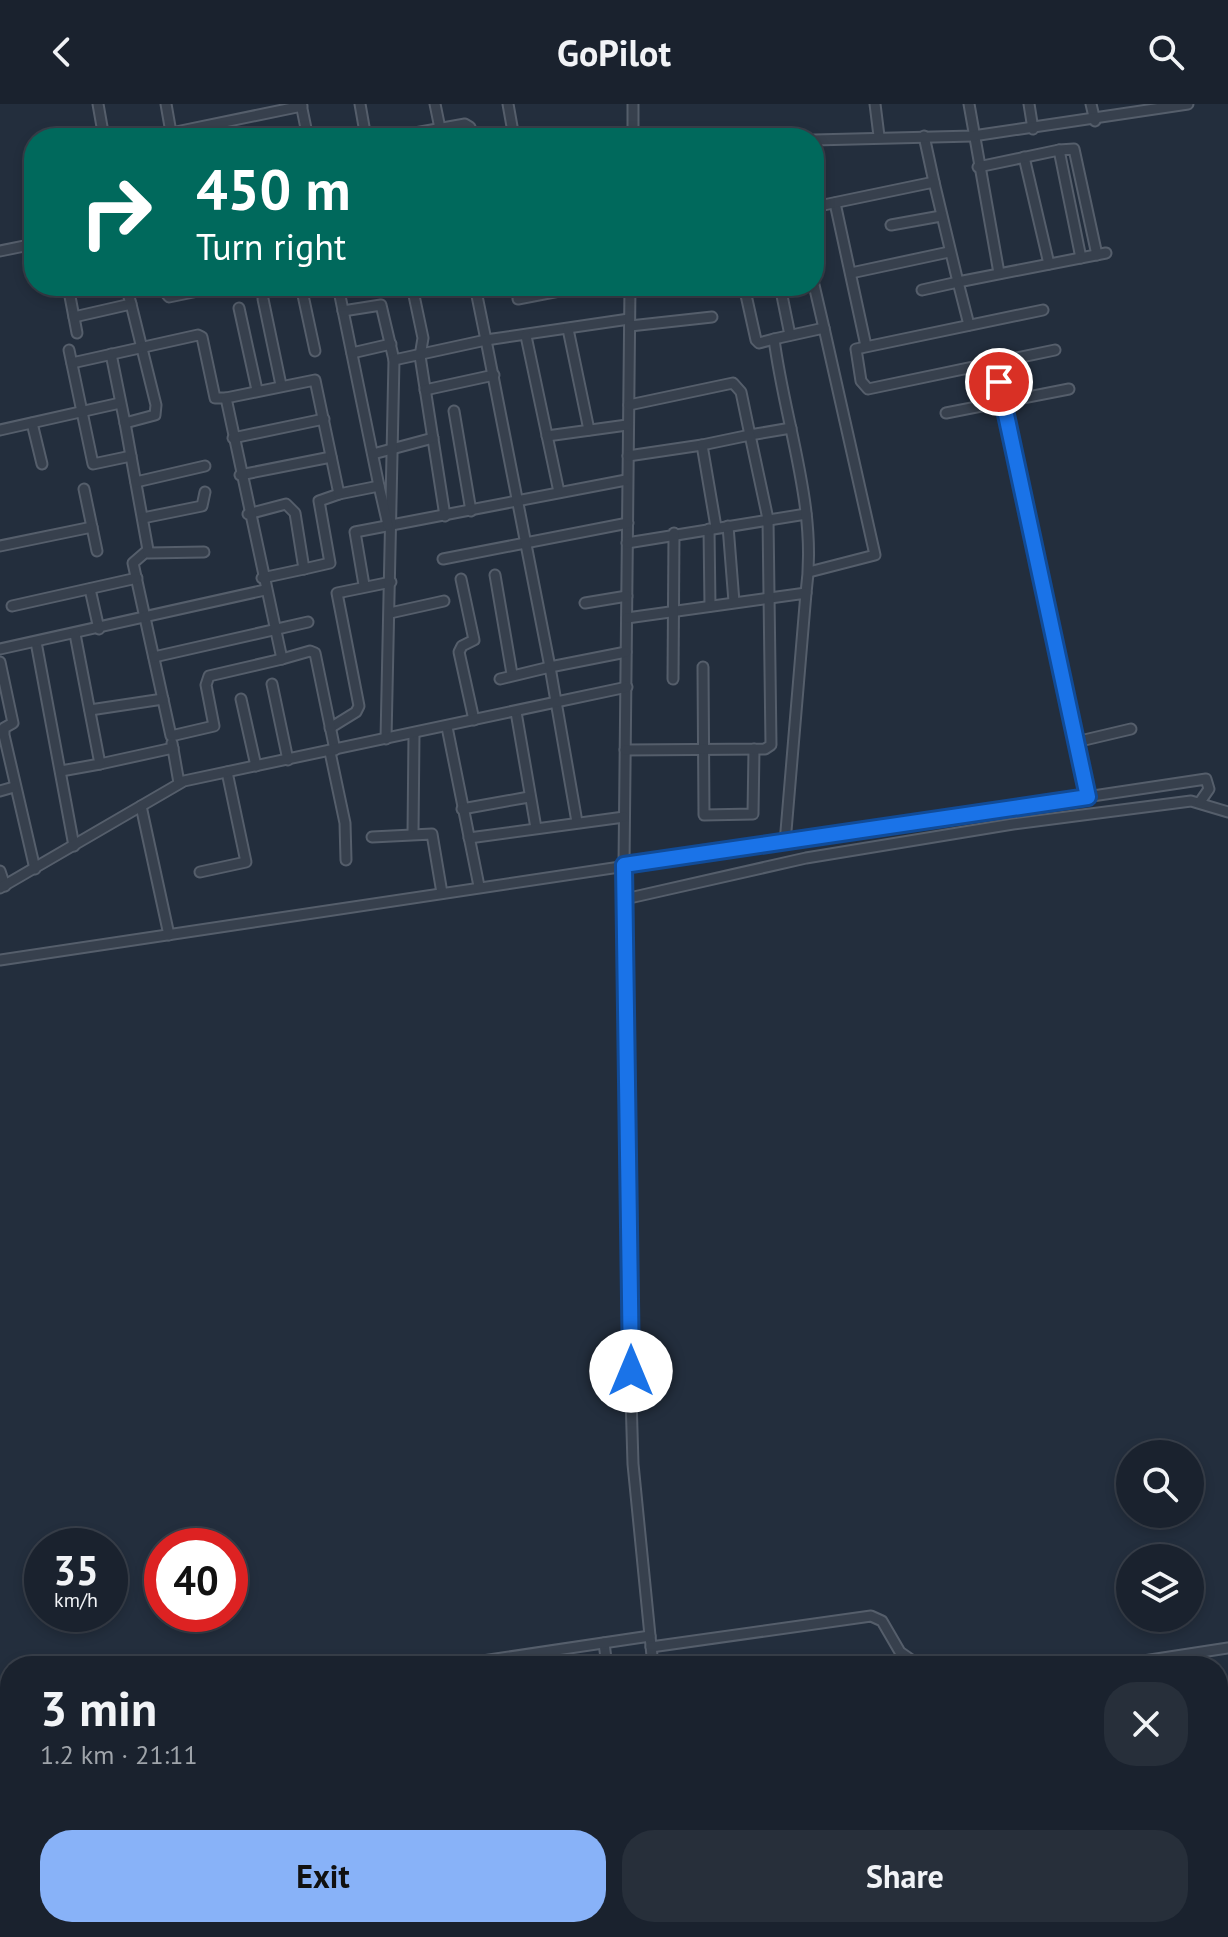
<!DOCTYPE html>
<html lang="en">
<head>
<meta charset="utf-8">
<style>
	:root { --surface:#1a222e; --page:#272f3a; --text:#f1f3f6; --muted:#9fa4aa; --line:#383f4a; --accent:#88b2f8 }
	body { margin:0; font-family:"PT Sans",sans-serif; background:var(--page); color:var(--text); height:100vh; display:flex; flex-direction:column; font-size:30px; white-space:nowrap }
	* { box-sizing:border-box; margin:0 }
	p { font-size:26px; color:var(--muted) }
	.icon { flex:none; width:44px; height:44px; fill:none; stroke:currentColor; stroke-width:2; stroke-linecap:round; stroke-linejoin:round }
	.map { position:relative; flex:1; overflow:hidden }
	.sheet { position:absolute; left:0px; top:1552px; width:1228px; height:282px; display:flex; flex-direction:column; background:var(--surface); border-radius:32px 32px 0 0; box-shadow:0 4px 12px #0003,0 0 0 2px var(--line) }
	.sheet>* { flex:none }
	.top-card { position:absolute; left:24px; top:24px; width:800px; height:168px; border-radius:32px; box-shadow:0 4px 12px #0003,0 0 0 2px var(--line); background:#00695c; color:#fff; overflow:hidden }
	.tools { position:absolute; left:1116px; top:1336px; display:grid; gap:16px }
	.tools a { display:grid; place-items:center; width:88px; height:88px; border-radius:50%; background:var(--surface); box-shadow:0 4px 12px #0003,0 0 0 2px var(--line); font-size:40px }
	.speed { position:absolute; left:24px; top:1424px; display:flex; gap:16px; font-size:40px; font-weight:700; text-align:center }
	.speed>* { display:grid; place-content:center; width:104px; height:104px; border-radius:50%; background:var(--surface); box-shadow:0 4px 12px #0003,0 0 0 2px var(--line); line-height:1 }
	.speed small { font-size:20px; font-weight:400 }
	.speed .limit { border:12px solid #d22; background:#fff; color:#111 }
	.pin { position:absolute; display:grid; place-items:center; width:68px; height:68px; color:#fff; margin:-34px; border:4px solid #fff; border-radius:50%; box-shadow:0 2px 8px #0007 }
	.me { position:absolute; width:88px; margin:-44px; rotate:0deg; stroke-linejoin:round; filter:drop-shadow(0 0 6px #0008) }
	.turn { display:flex; align-items:center; gap:28px; height:168px; padding:0 40px; font-size:36px }
	.turn .icon { width:104px; height:104px; stroke-width:2.5 }
	.turn b { display:block; font-size:56px; line-height:68px }
	.round { display:grid; place-items:center; flex:none; width:84px; height:84px; border-radius:32px; background:var(--page) }
	.head { display:flex; align-items:center; justify-content:space-between; height:136px; padding:0 40px }
	h1 { font-size:48px; font-weight:700; line-height:60px }
	.cta { display:flex; gap:16px; margin-top:auto; padding:16px 40px }
	.cta a { flex:1; height:92px; border-radius:32px; background:var(--accent); color:#111; font-size:32px; font-weight:700; line-height:92px; text-align:center }
	.cta a+a { background:var(--page); color:var(--text) }
	header { display:flex; justify-content:space-between; align-items:center; height:104px; padding:0 40px; background:var(--surface); font-size:36px; font-weight:700 }
	.map>svg:first-child { display:block }
</style>
</head>
<body>
<header><svg class="icon" aria-label="back" viewBox="0 0 24 24"><path d="M15 5l-7 7 7 7"/></svg>GoPilot<svg class="icon" aria-label="search" viewBox="0 0 24 24"><circle cx="10" cy="10" r="6"/><path d="M15 15l6 6"/></svg></header>
<div class="map">
<svg width="1228" height="1833" viewBox="0 0 1228 1833">
	<rect width="100%" height="100%" fill="#232e3d"/>
	<g fill="none" stroke-linecap="round" stroke-linejoin="round">
		<g stroke="#555e6b" stroke-width="13">
			<g id="minor">
				<path d="M 98,0 L 104,34"/>
				<path d="M 166,0 L 172,34"/>
				<path d="M 301,0 L 308,34"/>
				<path d="M 360,0 L 366,34"/>
				<path d="M 435,0 L 442,34"/>
				<path d="M 508,0 L 513,28"/>
				<path d="M 875,0 L 879,32"/>
				<path d="M 969,0 L 999,169"/>
				<path d="M 1029,0 L 1033,25"/>
				<path d="M 1091,0 L 1095,17"/>
				<path d="M 171,29 L 302,2"/>
				<path d="M 924,32 L 934,78"/>
				<path d="M 387,34 L 465,20 L 470,23 L 473,34"/>
				<path d="M 633,34 L 633,0"/>
				<path d="M 814,36 L 973,32 L 1188,0"/>
				<path d="M 1059,46 L 1074,45 L 1097,151"/>
				<path d="M 1024,53 L 1049,160"/>
				<path d="M 978,63 L 1059,46 L 1081,154"/>
				<path d="M 835,99 L 866,242"/>
				<path d="M 814,103 L 934,78 L 958,178 L 1106,149"/>
				<path d="M 891,121 L 941,112"/>
				<path d="M 0,147 L 34,140"/>
				<path d="M 851,169 L 949,148"/>
				<path d="M 68,182 L 77,229"/>
				<path d="M 160,182 L 169,193 L 208,185"/>
				<path d="M 301,182 L 315,247"/>
				<path d="M 338,182 L 379,382"/>
				<path d="M 412,182 L 423,234 L 420,252 L 445,412"/>
				<path d="M 475,182 L 486,236 L 629,215"/>
				<path d="M 630,182 L 624,761 L 631,1293 L 633,1360 L 653,1562"/>
				<path d="M 744,182 L 756,236 L 759,239 L 774,235"/>
				<path d="M 780,182 L 790,231"/>
				<path d="M 922,186 L 958,178 L 969,221"/>
				<path d="M 263,195 L 281,281"/>
				<path d="M 518,195 L 585,182"/>
				<path d="M 239,204 L 257,286"/>
				<path d="M 1043,206 L 856,245 L 861,277 L 868,285 L 1055,246"/>
				<path d="M 343,207 L 381,201 L 394,256"/>
				<path d="M 74,213 L 131,200 L 126,182"/>
				<path d="M 630,222 L 712,213"/>
				<path d="M 568,225 L 589,326"/>
				<path d="M 526,232 L 559,388"/>
				<path d="M 69,246 L 93,360 L 131,352"/>
				<path d="M 352,249 L 391,240"/>
				<path d="M 111,250 L 125,319 L 155,311 L 156,301 L 131,200"/>
				<path d="M 72,259 L 198,231 L 202,233 L 215,294 L 226,294"/>
				<path d="M 995,259 L 1088,693"/>
				<path d="M 425,286 L 494,271"/>
				<path d="M 629,301 L 733,279 L 741,288 L 750,331 L 791,324"/>
				<path d="M 454,307 L 471,407"/>
				<path d="M 946,309 L 1069,285"/>
				<path d="M 32,319 L 42,360"/>
				<path d="M 125,319 L 148,446 L 133,459 L 171,632 L 214,622 L 206,581 L 209,572 L 282,555"/>
				<path d="M 0,326 L 120,299"/>
				<path d="M 547,332 L 627,321"/>
				<path d="M 233,334 L 324,315"/>
				<path d="M 373,350 L 433,334"/>
				<path d="M 628,352 L 702,341"/>
				<path d="M 240,371 L 331,353"/>
				<path d="M 136,378 L 205,362"/>
				<path d="M 84,385 L 97,447"/>
				<path d="M 248,410 L 286,400 L 295,409 L 304,465 L 262,474"/>
				<path d="M 143,414 L 202,402 L 205,388"/>
				<path d="M 728,422 L 734,498"/>
				<path d="M 709,425 L 710,502"/>
				<path d="M 627,439 L 806,410"/>
				<path d="M 0,442 L 92,423"/>
				<path d="M 148,449 L 204,448"/>
				<path d="M 443,455 L 628,419"/>
				<path d="M 304,465 L 330,459 L 319,397 L 339,390"/>
				<path d="M 809,468 L 875,451 L 824,224"/>
				<path d="M 495,471 L 512,570"/>
				<path d="M 461,475 L 474,536 L 462,542 L 459,548 L 474,616"/>
				<path d="M 364,481 L 355,428 L 626,376"/>
				<path d="M 90,485 L 99,525"/>
				<path d="M 806,489 C 818,403 785,320 774,235 L 824,224 L 814,181"/>
				<path d="M 585,499 L 627,492"/>
				<path d="M 12,502 L 137,474"/>
				<path d="M 390,509 L 444,497"/>
				<path d="M 627,514 L 806,489 L 785,739"/>
				<path d="M 36,538 L 74,742"/>
				<path d="M 0,545 L 265,486"/>
				<path d="M 154,553 L 308,518"/>
				<path d="M 0,558 L 13,619 L 4,624 L 4,631 L 35,765"/>
				<path d="M 703,563 L 704,711 L 753,710 L 754,645"/>
				<path d="M 500,575 L 550,563 L 577,718"/>
				<path d="M 673,575 L 674,429"/>
				<path d="M 272,580 L 288,656"/>
				<path d="M 241,595 L 256,662"/>
				<path d="M 90,606 L 163,595"/>
				<path d="M 516,608 L 536,724"/>
				<path d="M 447,623 L 479,782"/>
				<path d="M 330,624 L 356,608 L 359,602 L 337,489 L 391,478"/>
				<path d="M 386,635 L 394,256 L 486,236 L 550,563 L 626,548"/>
				<path d="M 1076,638 L 1131,625"/>
				<path d="M 172,639 L 179,679"/>
				<path d="M 335,646 L 315,549 L 310,547 L 282,555 L 226,294 L 315,276 L 339,390 L 379,382 L 388,421"/>
				<path d="M 625,646 L 765,645 L 771,641 L 768,415 L 750,331 L 702,341 L 716,423"/>
				<path d="M 330,648 L 345,719 L 346,756"/>
				<path d="M 100,660 L 173,644"/>
				<path d="M 61,667 L 100,660 L 75,530"/>
				<path d="M 0,687 L 14,683"/>
				<path d="M 141,702 L 169,831"/>
				<path d="M 462,705 L 529,693"/>
				<path d="M 413,730 L 414,630"/>
				<path d="M 372,733 L 432,730 L 442,789"/>
				<path d="M 469,734 L 624,713"/>
				<path d="M 0,767 L 5,782"/>
				<path d="M 200,768 L 246,758 L 227,668"/>
				<path d="M 0,784 L 184,677 L 627,583"/>
				<path d="M 625,795 L 806,754 L 1013,720 L 1191,697 L 1228,708"/>
				<path d="M 0,856 L 1206,675 L 1209,685 L 1200,698"/>
				<path d="M 604,1539 L 607,1562"/>
				<path d="M 651,1543 L 871,1512 L 882,1517 L 900,1548 L 920,1562"/>
				<path d="M 449,1562 L 650,1532"/>
				<path d="M 991,1562 L 1004,1562"/>
				<path d="M 1111,1562 L 1228,1544"/>
				<path d="M 0,1629 L 10,1627"/>
				<path d="M 244,1824 L 245,1833"/>
				<path d="M 390,1824 L 391,1833"/>
				<path d="M 439,1824 L 440,1833"/>
				<path d="M 679,1824 L 680,1833"/>
				<path d="M 31,1833 L 31,1824"/>
			</g>
		</g>
		<use href="#minor" stroke="#37404d" stroke-width="9"/>
	</g>
	<g fill="none" stroke-linecap="round" stroke-linejoin="round">
		<g stroke="#114b97" stroke-width="20">
			<path id="route" d="M 631,1267 L 624,761 L 1088,693 L 999,278"/>
		</g>
		<use href="#route" stroke="#1a73e8" stroke-width="14"/>
	</g>
</svg>
<div class="tools">
<a><svg class="icon" aria-label="search" viewBox="0 0 24 24"><circle cx="10" cy="10" r="6"/><path d="M15 15l6 6"/></svg></a>
<a><svg class="icon" aria-label="layers" viewBox="0 0 24 24"><path d="M12 4l9 5-9 5-9-5zM3 14l9 5 9-5"/></svg></a>
</div>
<div class="speed"><div>35<small>km/h</small></div><div class="limit">40</div></div>
<div class="pin" style="left:999px;top:278px;background:#d93025"><svg class="icon" aria-label="arrive" viewBox="0 0 24 24"><path d="M6 21V4h12l-3 4 3 4H6"/></svg></div>
<svg class="me" style="left:631px;top:1267px" viewBox="-20 -20 40 40"><circle r="19" fill="#fff"/><path d="M0-13L10 11 0 6-10 11z" fill="#1a73e8"/></svg>
<div class="top-card">
<div class="turn"><svg class="icon" aria-label="right" viewBox="0 0 24 24"><path d="M7 20v-9h11M14 6l5 5-5 5"/></svg><div><b>450 m</b>Turn right</div></div>
</div>
<section class="sheet">
<div class="head"><div><h1>3 min</h1><p>1.2 km · 21:11</p></div><a class="round"><svg class="icon" aria-label="close" viewBox="0 0 24 24"><path d="M6 6l12 12M18 6L6 18"/></svg></a></div>
<div class="cta"><a>Exit</a><a>Share</a></div>
</section>
</div>
</body>
</html>
